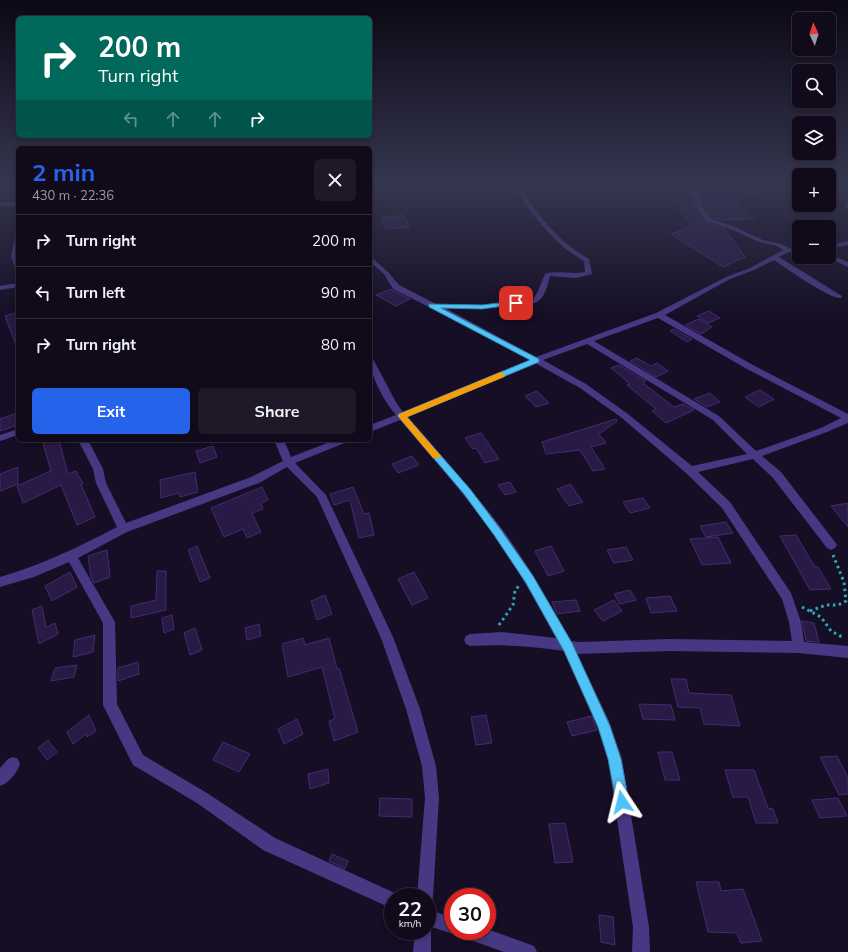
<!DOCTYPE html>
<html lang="en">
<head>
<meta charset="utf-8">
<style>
	:root { --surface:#100a1b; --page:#1e1828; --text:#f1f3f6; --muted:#9c9aa3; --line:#302b3a; --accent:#2563eb }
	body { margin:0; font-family:Mulish,sans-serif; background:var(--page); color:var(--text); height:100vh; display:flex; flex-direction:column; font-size:15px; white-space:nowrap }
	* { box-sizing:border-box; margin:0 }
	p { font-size:13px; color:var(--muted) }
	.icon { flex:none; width:22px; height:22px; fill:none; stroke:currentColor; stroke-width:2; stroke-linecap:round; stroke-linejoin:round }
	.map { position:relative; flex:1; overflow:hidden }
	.details { position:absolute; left:16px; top:146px; width:356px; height:296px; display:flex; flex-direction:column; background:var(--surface); border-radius:6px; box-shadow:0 2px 6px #0003,0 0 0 1px var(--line) }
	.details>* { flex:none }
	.hud { position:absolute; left:16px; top:16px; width:356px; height:122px; border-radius:6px; box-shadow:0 2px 6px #0003,0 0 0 1px var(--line); background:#00695c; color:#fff; overflow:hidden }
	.needle { width:26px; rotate:356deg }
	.fabs { position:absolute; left:792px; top:12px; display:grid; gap:8px }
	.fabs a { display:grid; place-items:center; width:44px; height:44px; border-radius:6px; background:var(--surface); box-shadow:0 2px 6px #0003,0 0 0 1px var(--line); font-size:20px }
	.speed { position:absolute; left:384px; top:888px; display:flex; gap:8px; font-size:20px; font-weight:700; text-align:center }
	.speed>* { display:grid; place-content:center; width:52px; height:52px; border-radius:50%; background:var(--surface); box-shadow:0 2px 6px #0003,0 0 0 1px var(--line); line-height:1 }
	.speed small { font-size:10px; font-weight:400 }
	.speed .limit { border:6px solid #d22; background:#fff; color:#111 }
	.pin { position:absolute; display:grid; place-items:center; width:34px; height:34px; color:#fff; margin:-17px; border-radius:8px; box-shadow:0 2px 6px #0006 }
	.me { position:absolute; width:44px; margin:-22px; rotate:350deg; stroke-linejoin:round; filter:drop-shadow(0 0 3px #0008) }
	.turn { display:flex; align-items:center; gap:14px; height:84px; padding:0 16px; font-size:18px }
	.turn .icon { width:52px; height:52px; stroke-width:2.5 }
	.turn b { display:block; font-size:28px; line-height:34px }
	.lanes { display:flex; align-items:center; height:38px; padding:0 16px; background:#0003; justify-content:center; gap:20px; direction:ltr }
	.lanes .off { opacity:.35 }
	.round { display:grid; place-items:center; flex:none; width:42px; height:42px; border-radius:6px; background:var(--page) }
	.summary { display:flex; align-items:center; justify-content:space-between; height:68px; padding:0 16px }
	h1 { font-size:24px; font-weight:700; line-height:30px; color:var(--accent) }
	.button { display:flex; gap:8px; margin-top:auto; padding:8px 16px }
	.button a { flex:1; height:46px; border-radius:6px; background:var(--accent); color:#fff; font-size:16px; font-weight:700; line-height:46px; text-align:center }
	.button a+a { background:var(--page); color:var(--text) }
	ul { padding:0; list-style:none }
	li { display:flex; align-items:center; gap:12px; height:52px; padding:0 16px; border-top:1px solid var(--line) }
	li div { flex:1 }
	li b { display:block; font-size:15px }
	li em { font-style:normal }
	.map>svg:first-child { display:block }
</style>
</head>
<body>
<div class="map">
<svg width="848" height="952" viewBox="0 0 848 952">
	<rect width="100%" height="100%" fill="#150e24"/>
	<g fill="#291945" stroke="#442b72">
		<path d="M 709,184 L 764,184 L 765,191 L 744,194 L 744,198 L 734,199 L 754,219 L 720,220 L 712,218 L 705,209 L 702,201 L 702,196 L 695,188 L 706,188 L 703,185 L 710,185 Z"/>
		<path d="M 669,188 L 685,188 L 694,198 L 693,202 L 697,212 L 707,222 L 724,228 L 745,257 L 723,267 L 671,234 L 691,226 L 679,209 L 684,209 Z"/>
		<path d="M 404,215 L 409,227 L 386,229 L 381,218 Z"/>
		<path d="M 391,289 L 392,290 L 410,299 L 396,306 L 376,295 Z"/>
		<path d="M 709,311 L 720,318 L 708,323 L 697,316 Z"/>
		<path d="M 18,312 L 18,348 L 17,348 L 5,316 Z"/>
		<path d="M 699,319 L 712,327 L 701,334 L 685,325 Z"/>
		<path d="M 674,329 L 692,339 L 687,342 L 670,331 Z"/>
		<path d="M 637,358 L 651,366 L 657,363 L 668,371 L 656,377 L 630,361 Z"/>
		<path d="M 619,365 L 646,381 L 643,383 L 674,407 L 683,404 L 694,410 L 666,423 L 652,411 L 656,409 L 627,385 L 630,384 L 611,368 Z"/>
		<path d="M 760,390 L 774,399 L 759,407 L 745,397 Z"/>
		<path d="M 537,391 L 549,403 L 536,407 L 525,396 Z"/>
		<path d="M 710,393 L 720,402 L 707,407 L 694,399 Z"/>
		<path d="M 18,413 L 18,425 L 0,431 L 0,419 Z"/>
		<path d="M 616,419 L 617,421 L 599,434 L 606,443 L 591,447 L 605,469 L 593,471 L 580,450 L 546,454 L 542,442 Z"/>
		<path d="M 481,433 L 499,459 L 485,463 L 476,448 L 473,449 L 465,438 Z"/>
		<path d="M 42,440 L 59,440 L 68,474 L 76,471 L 83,484 L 81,484 L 95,517 L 77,525 L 61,485 L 23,503 L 17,486 L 51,471 Z"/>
		<path d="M 213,446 L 217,457 L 200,463 L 196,451 Z"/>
		<path d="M 412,456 L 419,465 L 398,473 L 392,464 Z"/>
		<path d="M 18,467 L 18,484 L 0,491 L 0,474 Z"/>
		<path d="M 195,472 L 198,492 L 180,497 L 179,493 L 161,498 L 160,480 Z"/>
		<path d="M 510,482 L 516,492 L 505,495 L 498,485 Z"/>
		<path d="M 570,484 L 583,502 L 569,506 L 557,489 Z"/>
		<path d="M 262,487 L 268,500 L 261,503 L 263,509 L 252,513 L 261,532 L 247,538 L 243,529 L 224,537 L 211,508 Z"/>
		<path d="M 353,487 L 364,514 L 369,513 L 374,535 L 359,538 L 350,500 L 334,505 L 330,494 Z"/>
		<path d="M 643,498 L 650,508 L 630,513 L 623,502 Z"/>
		<path d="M 848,503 L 848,527 L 831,506 Z"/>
		<path d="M 726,522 L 733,533 L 706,537 L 700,526 Z"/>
		<path d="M 796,535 L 815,567 L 818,567 L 831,589 L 810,590 L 780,536 Z"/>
		<path d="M 718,537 L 731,563 L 702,565 L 690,539 Z"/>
		<path d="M 197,546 L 210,578 L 200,582 L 188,550 Z"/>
		<path d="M 551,546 L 564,571 L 548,576 L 535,551 Z"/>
		<path d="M 626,547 L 633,560 L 614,563 L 607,550 Z"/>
		<path d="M 107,550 L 110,577 L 94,583 L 91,577 L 88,556 Z"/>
		<path d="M 157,571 L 166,571 L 166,610 L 131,618 L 131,606 L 156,600 Z"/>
		<path d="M 70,572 L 77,587 L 52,601 L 45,586 Z"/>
		<path d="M 414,572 L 428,598 L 412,605 L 398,579 Z"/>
		<path d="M 630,590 L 636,600 L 620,604 L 614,594 Z"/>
		<path d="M 325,595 L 332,614 L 317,620 L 311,601 Z"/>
		<path d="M 670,596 L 677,611 L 651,613 L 646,598 Z"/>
		<path d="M 576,600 L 580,611 L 557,614 L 552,602 Z"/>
		<path d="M 614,600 L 622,611 L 603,621 L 594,610 Z"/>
		<path d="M 42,606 L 46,627 L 55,623 L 58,634 L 39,644 L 32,610 Z"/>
		<path d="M 172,615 L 174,629 L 164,633 L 162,618 Z"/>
		<path d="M 802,621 L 814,623 L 819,642 L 806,641 Z"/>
		<path d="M 259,624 L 261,636 L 247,640 L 245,628 Z"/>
		<path d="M 195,628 L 202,650 L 190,655 L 184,633 Z"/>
		<path d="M 95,635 L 93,652 L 73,657 L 75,640 Z"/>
		<path d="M 303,638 L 305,645 L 329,638 L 337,669 L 339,668 L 358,732 L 334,741 L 329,721 L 335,719 L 322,667 L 288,677 L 282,644 Z"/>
		<path d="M 138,662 L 139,674 L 118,681 L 118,668 Z"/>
		<path d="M 77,665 L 74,677 L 51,681 L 55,668 Z"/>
		<path d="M 671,679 L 686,679 L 689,693 L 731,695 L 740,726 L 704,724 L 700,708 L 678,707 Z"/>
		<path d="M 639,704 L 671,705 L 675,720 L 643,719 Z"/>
		<path d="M 89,715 L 96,731 L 87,737 L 86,734 L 73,744 L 67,732 Z"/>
		<path d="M 486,715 L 492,743 L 476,745 L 471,717 Z"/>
		<path d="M 592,716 L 597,730 L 572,736 L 567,722 Z"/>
		<path d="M 297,719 L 303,734 L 284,744 L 278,729 Z"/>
		<path d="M 48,740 L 57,752 L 47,760 L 38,748 Z"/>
		<path d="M 223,742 L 250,754 L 239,772 L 213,760 Z"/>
		<path d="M 658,752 L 672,752 L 680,780 L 665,780 Z"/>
		<path d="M 837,756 L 848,778 L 848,794 L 839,795 L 820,757 Z"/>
		<path d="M 328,769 L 329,783 L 310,789 L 308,774 Z"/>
		<path d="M 725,770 L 754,770 L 768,808 L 773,809 L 778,823 L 756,823 L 748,797 L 733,797 Z"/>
		<path d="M 380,798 L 412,799 L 412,817 L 379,816 Z"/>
		<path d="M 838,798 L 847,816 L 820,818 L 812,800 Z"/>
		<path d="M 565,823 L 573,862 L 555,863 L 549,824 Z"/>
		<path d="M 332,854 L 348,861 L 345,869 L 329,861 Z"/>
		<path d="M 696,882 L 719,882 L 721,891 L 743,889 L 762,941 L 741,943 L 737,933 L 708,932 Z"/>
		<path d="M 599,915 L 613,917 L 615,945 L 601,942 Z"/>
	</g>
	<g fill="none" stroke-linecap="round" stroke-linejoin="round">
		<g stroke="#2caab8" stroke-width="3" stroke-dasharray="2.5 3.5" stroke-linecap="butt">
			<path d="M 802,607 L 821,617 L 831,631 L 844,638"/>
			<path d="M 810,611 L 826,605 L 838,605 L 846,601 L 844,582 L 833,555"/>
			<path d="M 499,625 L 513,605 L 515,590 L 520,585"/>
		</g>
		<g fill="#473884" fill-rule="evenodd">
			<path d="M 683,184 L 689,184 L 701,197 L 700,201 L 704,210 L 711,219 L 735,227 L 763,240 L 781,244 L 789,248 L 799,248 L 799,252 L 789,252 L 779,257 L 842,296 L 841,298 C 829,299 786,268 774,260 L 754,270 L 730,279 L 665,315 L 753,365 L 848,414 L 848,423 L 827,432 L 762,456 L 781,472 L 835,542 L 837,545 L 835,548 L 831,550 L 827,548 L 773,478 L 753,459 L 698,472 L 730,502 L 791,593 L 801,622 L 804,642 L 848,646 L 848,658 L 799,653 L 669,651 L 577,654 L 609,721 L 622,759 L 649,927 L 650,952 L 632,952 L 633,927 L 608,759 L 598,727 L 564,651 C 531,646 503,644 470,646 L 466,644 L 464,640 L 466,636 L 470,634 L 502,632 L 556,638 C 537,603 518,569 495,536 C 466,495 432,458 400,420 L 370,432 L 370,425 L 396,415 C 384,401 370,376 370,358 L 374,361 L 397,404 L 403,412 L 529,360 L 461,323 L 393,289 L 384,274 L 370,262 L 370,256 L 388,272 L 399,285 L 436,304 L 482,305 L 533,299 L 537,293 L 545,274 C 558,270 572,275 585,272 L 584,261 C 553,244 534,216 514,188 L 519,187 C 539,215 558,242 589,259 L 592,274 L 576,278 L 550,276 C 547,286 545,299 535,303 L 482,309 L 445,308 L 536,357 L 656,313 L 726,277 L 750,268 L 783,250 L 777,246 L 759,242 L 731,229 L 707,221 L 698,211 L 694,201 L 696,198 ZM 658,318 L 747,369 L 841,418 L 821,428 L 756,451 L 719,416 L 594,341 ZM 587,344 L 713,420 L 747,454 L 692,466 L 628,414 L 586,384 L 543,360 ZM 535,363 L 580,388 L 622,418 L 686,473 L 722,508 L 782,599 L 789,622 L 792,641 L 669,639 L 580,642 L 571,641 C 549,603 528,564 502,529 C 473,490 440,454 408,417 Z"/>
			<rect x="0" y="202" width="18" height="4"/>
			<path d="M 848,202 L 848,209 L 845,207 L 845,204 Z"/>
			<path d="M 18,235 L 18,270 L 15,268 L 11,256 L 15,237 Z"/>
			<path d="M 848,241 L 848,245 L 829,249 L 829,245 Z"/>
			<path d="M 829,254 L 848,262 L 848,267 L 827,257 L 829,257 Z"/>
			<path d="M 18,283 L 18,287 L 0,290 L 0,286 Z"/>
			<path d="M 18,429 L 18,435 L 0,441 L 0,435 Z"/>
			<path d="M 78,440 L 88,440 L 103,469 L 106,483 L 126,523 L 251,477 L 283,461 L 274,440 L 284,440 L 291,457 L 335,440 L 349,440 L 347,442 L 295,463 L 326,495 L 393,637 L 420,709 L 436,766 L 439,798 L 433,897 L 431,903 L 427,904 L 427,897 L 417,897 L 425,798 L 422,766 L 406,709 L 381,638 L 317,497 L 287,467 L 259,483 L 127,532 L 78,558 L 115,622 L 117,704 L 143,755 L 207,793 L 275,838 L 399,895 L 400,897 L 393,897 L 393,909 L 263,850 L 197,803 L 133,765 L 103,705 L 103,623 L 69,562 L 34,577 L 0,587 L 0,577 C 41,565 79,547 117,527 L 96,483 L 93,469 Z"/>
			<path d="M 13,757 L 18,759 L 20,764 C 17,773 9,783 0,786 L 0,768 L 8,759 Z"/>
			<path d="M 427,909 L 453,918 L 453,931 L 459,931 L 453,934 L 429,926 L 431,931 L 431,952 L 413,952 L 415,931 L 427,931 Z"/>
			<path d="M 487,929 L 534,946 L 537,952 L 504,952 L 462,937 L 460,931 L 487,931 Z"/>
		</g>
	</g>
	<linearGradient id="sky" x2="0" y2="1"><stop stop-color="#0c0814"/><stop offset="0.58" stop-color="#353650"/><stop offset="1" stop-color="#353650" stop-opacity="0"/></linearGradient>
	<rect width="848" height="317" fill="url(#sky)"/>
	<path fill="#4fc3f7" stroke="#337fa1" d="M 516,301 L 518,301 L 518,304 L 482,309 L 441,308 L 539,359 L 539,362 L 407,417 L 470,489 L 501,530 L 533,576 L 572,643 L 610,726 L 621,759 L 629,802 L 627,807 L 622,809 L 618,807 L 616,802 L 608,759 L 598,727 L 564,651 L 526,583 L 494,535 L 464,494 L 398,416 L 399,414 L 530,360 L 429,307 L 429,304 L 482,305 Z"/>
	<path fill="#f59e0b" d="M 501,372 L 505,375 L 504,377 L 407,417 L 439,454 L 441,456 L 439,458 L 433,458 L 398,416 L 399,414 Z"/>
</svg>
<div class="fabs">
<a><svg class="needle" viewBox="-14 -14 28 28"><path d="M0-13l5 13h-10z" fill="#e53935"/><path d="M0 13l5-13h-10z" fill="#9c9aa3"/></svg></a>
<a><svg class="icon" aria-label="search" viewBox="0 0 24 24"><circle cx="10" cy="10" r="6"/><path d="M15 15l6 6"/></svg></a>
<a><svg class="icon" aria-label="layers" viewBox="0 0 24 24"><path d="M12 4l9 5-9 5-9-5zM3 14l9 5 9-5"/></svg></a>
<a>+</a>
<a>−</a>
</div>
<div class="speed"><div>22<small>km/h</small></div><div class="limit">30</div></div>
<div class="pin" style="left:516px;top:303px;background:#d93025"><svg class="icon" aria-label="arrive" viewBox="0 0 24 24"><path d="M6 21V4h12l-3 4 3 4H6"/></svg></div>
<svg class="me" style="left:622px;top:802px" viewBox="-20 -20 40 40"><path d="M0-17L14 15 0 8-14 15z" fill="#4fc3f7" stroke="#fff" stroke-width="4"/></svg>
<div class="hud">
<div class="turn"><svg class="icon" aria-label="right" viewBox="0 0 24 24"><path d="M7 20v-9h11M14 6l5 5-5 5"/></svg><div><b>200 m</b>Turn right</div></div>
<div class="lanes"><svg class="icon off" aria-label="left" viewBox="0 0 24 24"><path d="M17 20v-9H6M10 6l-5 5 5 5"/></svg><svg class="icon off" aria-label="ahead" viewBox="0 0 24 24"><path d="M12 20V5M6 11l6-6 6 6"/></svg><svg class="icon off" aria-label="ahead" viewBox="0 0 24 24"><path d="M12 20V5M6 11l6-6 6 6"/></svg><svg class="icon" aria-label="right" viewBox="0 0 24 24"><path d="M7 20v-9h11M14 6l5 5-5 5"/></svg></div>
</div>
<section class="details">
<div class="summary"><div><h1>2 min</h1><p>430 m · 22:36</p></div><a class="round"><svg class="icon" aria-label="close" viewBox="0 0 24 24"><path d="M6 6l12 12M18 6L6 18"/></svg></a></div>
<ul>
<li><svg class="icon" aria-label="right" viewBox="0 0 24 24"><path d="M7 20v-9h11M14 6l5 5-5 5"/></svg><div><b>Turn right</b></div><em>200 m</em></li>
<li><svg class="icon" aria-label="left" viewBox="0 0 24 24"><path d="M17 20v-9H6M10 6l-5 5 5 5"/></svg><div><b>Turn left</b></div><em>90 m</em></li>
<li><svg class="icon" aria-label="right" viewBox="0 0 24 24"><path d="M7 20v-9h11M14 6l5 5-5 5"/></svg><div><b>Turn right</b></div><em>80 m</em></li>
</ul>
<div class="button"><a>Exit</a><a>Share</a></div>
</section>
</div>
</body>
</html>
